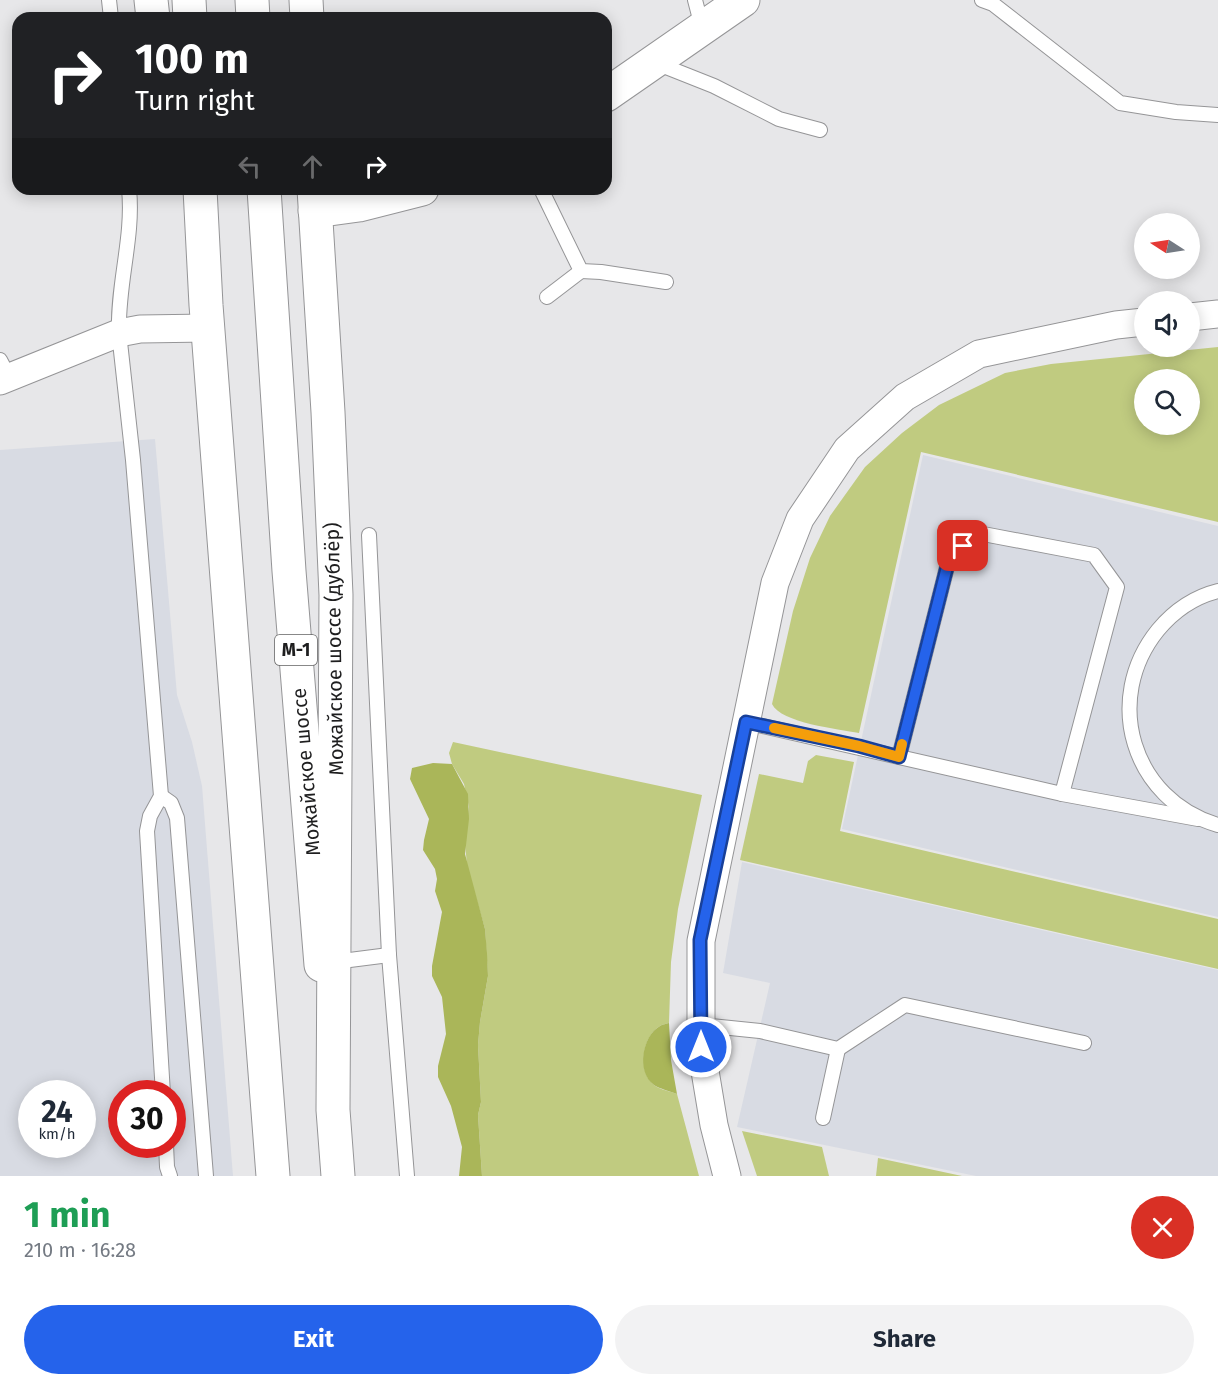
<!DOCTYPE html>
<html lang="en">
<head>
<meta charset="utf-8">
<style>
	:root { --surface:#fff; --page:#f2f2f3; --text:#1f2937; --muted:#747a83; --accent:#2563eb }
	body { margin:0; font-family:"Fira Sans",sans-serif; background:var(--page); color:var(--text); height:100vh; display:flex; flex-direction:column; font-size:22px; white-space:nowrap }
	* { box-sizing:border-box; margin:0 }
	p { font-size:20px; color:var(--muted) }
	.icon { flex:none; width:33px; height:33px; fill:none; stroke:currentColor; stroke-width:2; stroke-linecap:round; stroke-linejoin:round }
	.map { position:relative; height:1176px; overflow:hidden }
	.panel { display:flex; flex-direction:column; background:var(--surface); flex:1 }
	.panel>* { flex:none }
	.top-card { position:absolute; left:12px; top:12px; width:600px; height:183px; border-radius:18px; box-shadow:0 3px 15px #0003; background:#202124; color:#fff; overflow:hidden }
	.needle { width:39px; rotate:282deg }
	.tools { position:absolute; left:1134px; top:213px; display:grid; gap:12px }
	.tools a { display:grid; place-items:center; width:66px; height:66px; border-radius:50%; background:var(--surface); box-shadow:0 3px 15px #0003; font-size:30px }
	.speed { position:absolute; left:18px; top:1080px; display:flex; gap:12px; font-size:30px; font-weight:700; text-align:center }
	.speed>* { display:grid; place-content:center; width:78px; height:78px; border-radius:50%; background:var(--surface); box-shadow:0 3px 15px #0003; line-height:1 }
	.speed small { font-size:15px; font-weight:400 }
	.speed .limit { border:9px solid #d22; background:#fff; color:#111 }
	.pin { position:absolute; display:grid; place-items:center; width:51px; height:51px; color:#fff; margin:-26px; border-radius:12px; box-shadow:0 3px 9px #0006 }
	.me { position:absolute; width:66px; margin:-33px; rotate:0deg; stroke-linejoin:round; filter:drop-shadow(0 0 4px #0008) }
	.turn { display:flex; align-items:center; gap:21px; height:126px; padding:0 24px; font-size:27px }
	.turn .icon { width:78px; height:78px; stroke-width:2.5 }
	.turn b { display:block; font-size:42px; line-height:51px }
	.lanes { display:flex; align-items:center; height:57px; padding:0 24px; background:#0003; justify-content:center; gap:30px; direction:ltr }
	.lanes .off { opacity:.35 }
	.round { display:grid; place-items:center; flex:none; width:63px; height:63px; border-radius:32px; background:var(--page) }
	.overview { display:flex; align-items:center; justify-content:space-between; height:102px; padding:0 24px }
	h1 { font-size:36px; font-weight:700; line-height:45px; color:#1e9e55 }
	.primary-button { display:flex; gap:12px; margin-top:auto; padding:12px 24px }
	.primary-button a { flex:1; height:69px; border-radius:36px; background:var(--accent); color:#fff; font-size:24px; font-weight:700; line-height:69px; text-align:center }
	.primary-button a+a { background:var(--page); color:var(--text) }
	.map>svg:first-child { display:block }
</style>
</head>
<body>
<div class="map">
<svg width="1218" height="1176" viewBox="0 0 1218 1176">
	<rect width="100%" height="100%" fill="#e7e7e9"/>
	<g fill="#d8dbe3" fill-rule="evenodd">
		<path d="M 155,439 L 177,695 L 192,742 L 202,786 L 233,1176 L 0,1176 L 0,450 ZM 32,1094 L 82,1094 L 82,1144 L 32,1144 ZM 122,1094 L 172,1094 L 172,1144 L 122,1144 Z"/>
		<path d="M 923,455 L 1218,526 L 1218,917 L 842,829 Z"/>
		<path d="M 742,862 L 1218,970 L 1218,1176 L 976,1176 L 737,1127 L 770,983 L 723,973 Z"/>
	</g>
	<g fill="#c0cb80" fill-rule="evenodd">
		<path d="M 1218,347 L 1218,522 L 921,452 L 859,733 C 838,729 781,723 772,704 L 793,611 L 810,558 L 830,516 L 865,467 L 902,433 L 939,405 L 1005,373 L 1051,364 ZM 1144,380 L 1190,380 L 1190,424 L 1144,424 Z"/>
		<path d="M 453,742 L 702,795 L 678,909 L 671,962 L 669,1023 C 666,1024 663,1024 660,1026 C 642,1036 637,1072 654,1085 C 660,1090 670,1091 677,1094 L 699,1176 L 482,1176 L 478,1115 L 481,1102 L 478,1045 L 480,1022 L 488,976 L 485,929 L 467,866 L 465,842 L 469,807 L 464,784 L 452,764 L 449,753 Z"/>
		<path d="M 816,755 L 854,762 L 840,831 L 1218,919 L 1218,969 L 740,860 L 759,774 L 803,783 L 808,761 Z"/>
		<path d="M 742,1131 L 822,1147 L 829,1176 L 757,1176 Z"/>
		<path d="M 878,1158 L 962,1176 L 876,1176 Z"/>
	</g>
	<g fill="#aab659">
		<path d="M 433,763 L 452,764 L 468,794 L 469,819 L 465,854 L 485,929 L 487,953 L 488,976 L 480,1022 L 478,1045 L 481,1102 L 478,1115 L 482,1176 L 459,1176 L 462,1147 L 451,1106 L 438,1077 L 438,1066 L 446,1034 L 442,997 L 432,976 L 432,966 L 442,912 L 435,891 L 437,879 L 435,869 L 423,850 L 424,840 L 429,819 L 410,779 L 412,768 Z"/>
		<path d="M 669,1023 L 671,1060 L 677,1094 C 670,1091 660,1089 654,1085 C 636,1072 642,1036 660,1026 C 663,1024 666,1024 669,1023 Z"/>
	</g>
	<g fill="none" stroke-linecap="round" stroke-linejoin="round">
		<g stroke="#959597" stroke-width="16">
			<g id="service">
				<path d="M 109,0 L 111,18"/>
				<path d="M 695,0 L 702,27"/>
				<path d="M 982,0 L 993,4 L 1120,103 L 1176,112 L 1218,115"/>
				<path d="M 656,63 L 714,86 L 779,119 L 820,130"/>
				<path d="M 129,189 C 134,237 117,285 119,333 L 133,460 L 161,796 L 150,816 L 147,831 L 163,1094"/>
				<path d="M 541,189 L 581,271 L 601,272 L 666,282"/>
				<path d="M 547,297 L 581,271"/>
				<path d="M 0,360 L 9,377"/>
				<path d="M 369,535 L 389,955 L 407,1176"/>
				<path d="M 1218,591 C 1194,597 1173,612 1158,630 C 1102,699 1132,800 1218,825"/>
				<path d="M 745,722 L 1062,794 L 1198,819"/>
				<path d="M 899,757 L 949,559 L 978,533 L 1094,555 L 1117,587 L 1062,794"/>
				<path d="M 161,796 L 171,803 L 177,818 L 206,1176"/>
				<path d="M 334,962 L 389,955"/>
				<path d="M 701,1025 L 760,1031 L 838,1049 L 905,1005 L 1084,1043"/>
				<path d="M 823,1118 L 838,1049"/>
				<path d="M 166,1144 L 167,1167 L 170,1176"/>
			</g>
		</g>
		<g stroke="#959597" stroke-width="29">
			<g id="minor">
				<path d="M 1190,317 L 1218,314"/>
				<path d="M 0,381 L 119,333 L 140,329 L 208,328"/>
				<path d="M 727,1176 L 714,1125 L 701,1047 L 701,941 L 775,583 L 800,519 L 847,449 L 905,397 L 979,354 L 1116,325 L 1144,322"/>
			</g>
		</g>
		<g stroke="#959597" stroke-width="35">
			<g id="tertiary">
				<path d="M 606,95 L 743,0"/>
				<path d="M 315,211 L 359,205 L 422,189"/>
			</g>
		</g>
		<g stroke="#959597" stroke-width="35">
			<g id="primary">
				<path d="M 252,0 L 253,18"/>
				<path d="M 264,189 L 289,571 L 321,965"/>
			</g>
		</g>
		<g stroke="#959597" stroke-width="35">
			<g id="trunk">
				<path d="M 151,0 L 153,18"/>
				<path d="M 189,0 L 190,18"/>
				<path d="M 306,0 L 307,18"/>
				<path d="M 200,189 L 206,305 L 273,1176"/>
				<path d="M 314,189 L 328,412 L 336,595 L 333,1110 L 338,1176"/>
			</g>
		</g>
		<use href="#service" stroke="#fff" stroke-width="14"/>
		<use href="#minor" stroke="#fff" stroke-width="27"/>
		<use href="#tertiary" stroke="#fff" stroke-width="33"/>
		<use href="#primary" stroke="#fff" stroke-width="33"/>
		<use href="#trunk" stroke="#fff" stroke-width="33"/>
	</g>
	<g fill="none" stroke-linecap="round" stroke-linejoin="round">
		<g stroke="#184099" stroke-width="15">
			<path id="route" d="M 701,1047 L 700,940 L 746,722 L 859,746 L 899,757 L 949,559 L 963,546"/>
		</g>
		<use href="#route" stroke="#2563eb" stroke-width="10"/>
		<path stroke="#f59e0b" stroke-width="10" d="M 774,728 L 859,746 L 899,757 L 902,744"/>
	</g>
	<g text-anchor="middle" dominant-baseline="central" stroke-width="5" stroke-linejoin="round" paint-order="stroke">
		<rect fill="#fff" stroke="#626262" stroke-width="1.5" x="275" y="635" width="42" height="30" rx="4.5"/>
		<g font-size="18" font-weight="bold" fill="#1e1e1f">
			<text x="296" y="650">М-1</text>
		</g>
		<g font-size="20" fill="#1e1e1f" stroke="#fff">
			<text transform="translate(334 649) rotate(-91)">Можайское шоссе (дублёр)</text>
			<text transform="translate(306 772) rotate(-95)">Можайское шоссе</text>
		</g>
	</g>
</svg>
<div class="tools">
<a><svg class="needle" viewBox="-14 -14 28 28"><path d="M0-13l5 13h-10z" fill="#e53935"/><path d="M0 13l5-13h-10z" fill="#747a83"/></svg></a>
<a><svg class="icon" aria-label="sound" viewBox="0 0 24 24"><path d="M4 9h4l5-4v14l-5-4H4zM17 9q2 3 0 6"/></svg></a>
<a><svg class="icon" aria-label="search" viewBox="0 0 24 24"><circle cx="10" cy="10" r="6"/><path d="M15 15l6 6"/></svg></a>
</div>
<div class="speed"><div>24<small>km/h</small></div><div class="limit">30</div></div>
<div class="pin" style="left:963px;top:546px;background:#d93025"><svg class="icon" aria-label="arrive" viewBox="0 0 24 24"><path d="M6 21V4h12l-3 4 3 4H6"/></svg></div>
<svg class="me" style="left:701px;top:1047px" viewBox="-20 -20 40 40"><circle r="17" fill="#2563eb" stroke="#fff" stroke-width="3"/><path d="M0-11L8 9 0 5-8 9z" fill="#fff"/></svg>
<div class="top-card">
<div class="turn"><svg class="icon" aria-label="right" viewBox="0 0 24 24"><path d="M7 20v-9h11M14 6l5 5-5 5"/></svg><div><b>100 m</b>Turn right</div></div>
<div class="lanes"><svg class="icon off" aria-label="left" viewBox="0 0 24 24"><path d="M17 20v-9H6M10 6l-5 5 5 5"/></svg><svg class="icon off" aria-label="ahead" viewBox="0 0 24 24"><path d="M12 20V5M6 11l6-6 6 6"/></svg><svg class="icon" aria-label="right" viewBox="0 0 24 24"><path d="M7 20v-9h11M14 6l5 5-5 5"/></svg></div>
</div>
</div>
<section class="panel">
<div class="overview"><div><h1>1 min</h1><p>210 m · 16:28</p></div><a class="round" style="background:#d93025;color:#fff"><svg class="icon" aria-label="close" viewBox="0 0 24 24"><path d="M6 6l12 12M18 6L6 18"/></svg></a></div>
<div class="primary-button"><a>Exit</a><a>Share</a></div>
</section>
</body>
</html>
